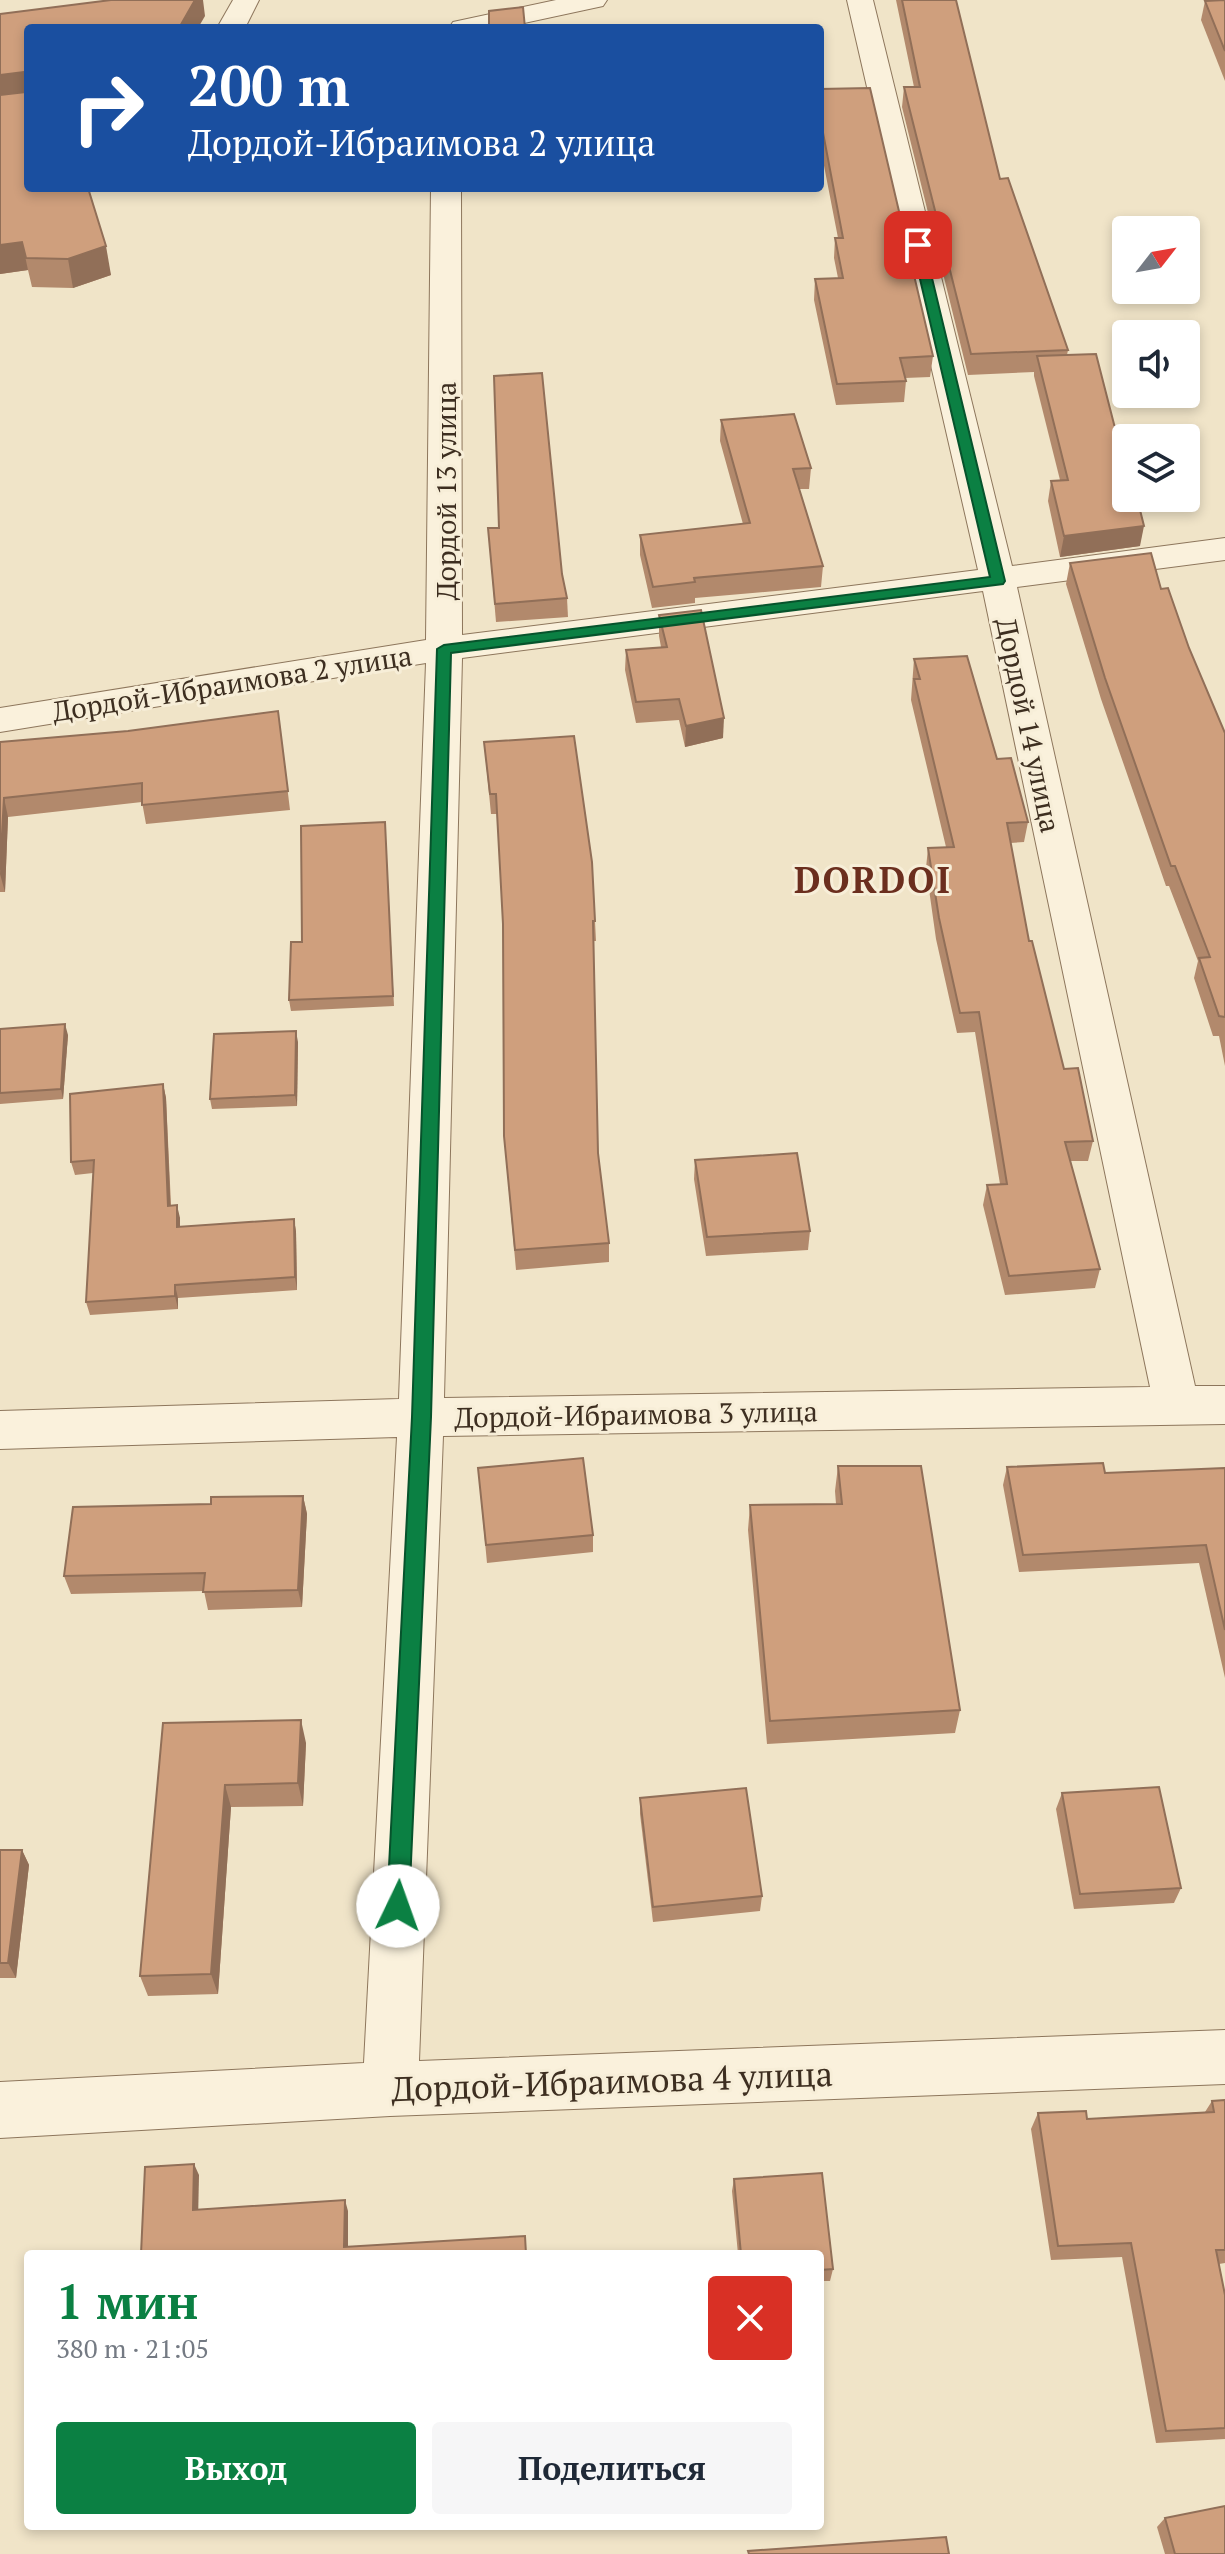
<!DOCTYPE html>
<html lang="ru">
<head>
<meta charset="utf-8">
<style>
	:root { --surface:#fff; --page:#f6f6f7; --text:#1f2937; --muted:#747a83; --accent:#0b8043 }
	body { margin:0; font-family:"PT Serif",serif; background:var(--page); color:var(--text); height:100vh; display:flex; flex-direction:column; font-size:30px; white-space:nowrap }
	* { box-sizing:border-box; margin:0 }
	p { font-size:26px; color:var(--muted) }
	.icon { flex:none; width:44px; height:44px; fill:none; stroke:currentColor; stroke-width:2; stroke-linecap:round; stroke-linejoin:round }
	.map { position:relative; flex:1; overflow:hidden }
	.drawer { position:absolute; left:24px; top:2250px; width:800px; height:280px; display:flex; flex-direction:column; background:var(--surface); border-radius:8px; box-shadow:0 4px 12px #0003 }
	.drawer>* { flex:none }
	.banner { position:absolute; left:24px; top:24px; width:800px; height:168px; border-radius:8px; box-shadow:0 4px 12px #0003; background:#1a4fa0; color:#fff; overflow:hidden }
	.needle { width:52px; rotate:59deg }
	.buttons { position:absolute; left:1112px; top:216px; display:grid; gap:16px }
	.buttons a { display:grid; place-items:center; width:88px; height:88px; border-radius:8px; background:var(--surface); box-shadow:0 4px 12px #0003; font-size:40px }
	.pin { position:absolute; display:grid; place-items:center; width:68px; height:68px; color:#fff; margin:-34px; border-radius:16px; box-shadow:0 4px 12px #0006 }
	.me { position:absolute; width:88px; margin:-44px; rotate:3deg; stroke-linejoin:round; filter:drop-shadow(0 0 6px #0008) }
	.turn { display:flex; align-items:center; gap:28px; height:168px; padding:0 32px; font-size:36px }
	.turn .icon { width:104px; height:104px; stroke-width:2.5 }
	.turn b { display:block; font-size:56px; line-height:68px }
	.round { display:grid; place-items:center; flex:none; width:84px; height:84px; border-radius:8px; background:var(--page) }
	.overview { display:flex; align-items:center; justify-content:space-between; height:136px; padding:0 32px }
	h1 { font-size:48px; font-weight:700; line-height:60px; color:var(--accent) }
	.cta { display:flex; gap:16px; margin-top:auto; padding:16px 32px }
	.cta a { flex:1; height:92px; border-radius:8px; background:var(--accent); color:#fff; font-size:32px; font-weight:700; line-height:92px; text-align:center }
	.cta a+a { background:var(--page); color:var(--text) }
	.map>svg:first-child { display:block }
</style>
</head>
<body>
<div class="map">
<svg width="1225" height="2554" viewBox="0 0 1225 2554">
	<rect width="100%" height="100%" fill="#f0e4c8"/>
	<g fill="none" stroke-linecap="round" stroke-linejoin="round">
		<g stroke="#8d765c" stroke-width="2">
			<g id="minor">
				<path d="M 233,0 L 259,0 L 245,28 L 217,28 Z"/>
				<path d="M 556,0 L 607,0 L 603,6 L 501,28 L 449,28 L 453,22 Z"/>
				<path d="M 847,0 L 873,0 L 1012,566 L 1225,538 L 1225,560 L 1017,587 L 1195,1386 L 1225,1386 L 1225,1424 L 443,1436 L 419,2061 L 1225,2030 L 1225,2084 L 390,2116 L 0,2138 L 0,2082 L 364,2063 L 397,1437 L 0,1449 L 0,1411 L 399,1399 L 426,663 L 0,732 L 0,708 L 426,640 L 431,188 L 461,188 L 462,635 L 978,570 ZM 983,591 L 1150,1387 L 444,1398 L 462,658 Z"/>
			</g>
		</g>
		<use href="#minor" fill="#faf1dc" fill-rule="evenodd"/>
	</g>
	<g fill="#b2896c">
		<path d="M 896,0 L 956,0 L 1000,179 L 1068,350 L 1067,355 L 1140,546 L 1060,557 L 1048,501 L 1051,481 L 1060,480 L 1034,376 L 1034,372 L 968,375 L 902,107 L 904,87 L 914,87 Z"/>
		<path d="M 1225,0 L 1225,81 L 1201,20 L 1205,1 Z"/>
		<path d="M 0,14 L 205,16 L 28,28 L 111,275 L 73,288 L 32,287 L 28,270 L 0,274 Z"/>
		<path d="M 820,89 L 933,356 L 930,377 L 905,378 L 906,381 L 904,402 L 836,405 L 814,300 L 815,279 L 838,278 L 834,258 L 835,238 L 838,238 L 820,145 Z"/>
		<path d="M 721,420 L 811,468 L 809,489 L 799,489 L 823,566 L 821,587 L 695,598 L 695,603 L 652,608 L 640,555 L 640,535 L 743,524 L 720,441 Z"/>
		<path d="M 488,528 L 562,574 L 567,598 L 568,617 L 496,622 Z"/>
		<path d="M 1070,563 L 1161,589 L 1189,648 L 1225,733 L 1225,1066 L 1219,1036 L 1213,1036 L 1194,978 L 1198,961 L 1169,886 L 1166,886 L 1101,699 L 1066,584 Z"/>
		<path d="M 659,615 L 723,738 L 685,747 L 679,720 L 636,723 L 625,670 L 626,650 L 661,647 L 659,636 Z"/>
		<path d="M 914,659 L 997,759 L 1028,822 L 1024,842 L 1010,843 L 1029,941 L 1064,1069 L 1093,1141 L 1088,1161 L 1070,1161 L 1100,1269 L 1095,1288 L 1005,1295 L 983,1205 L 987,1185 L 1000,1184 L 975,1032 L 957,1033 L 936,939 L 926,868 L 928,848 L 946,847 L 911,700 Z"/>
		<path d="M 278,711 L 290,810 L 146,824 L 142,802 L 8,817 L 5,892 L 0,892 L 0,742 L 128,731 Z"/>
		<path d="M 484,742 L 595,921 L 596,941 L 593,941 L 598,1153 L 609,1243 L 609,1262 L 516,1270 L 504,1136 L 503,927 L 497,814 L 491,814 Z"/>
		<path d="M 385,822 L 394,1006 L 291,1011 L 289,1000 L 302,942 Z"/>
		<path d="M 0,1029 L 68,1035 L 63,1099 L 0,1104 Z"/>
		<path d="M 298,1042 L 297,1106 L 212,1109 L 210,1099 Z"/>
		<path d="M 163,1084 L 166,1098 L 171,1205 L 180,1218 L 180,1227 L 294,1219 L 296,1232 L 297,1290 L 178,1298 L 178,1309 L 90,1315 L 86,1302 L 93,1173 L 75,1175 L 71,1162 Z"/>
		<path d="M 695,1160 L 810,1231 L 808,1250 L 706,1256 L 694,1179 Z"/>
		<path d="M 838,1466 L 960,1710 L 955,1733 L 767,1744 L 748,1530 L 750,1505 L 836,1504 L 835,1491 Z"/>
		<path d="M 1007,1467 L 1105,1473 L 1225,1468 L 1225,1678 L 1199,1563 L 1019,1572 L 1003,1485 Z"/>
		<path d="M 478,1468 L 593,1535 L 593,1552 L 487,1563 Z"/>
		<path d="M 303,1496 L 307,1514 L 302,1607 L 208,1610 L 204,1591 L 71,1594 L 64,1576 L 211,1504 Z"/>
		<path d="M 163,1723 L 306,1743 L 303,1806 L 231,1807 L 218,1994 L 148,1996 L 140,1976 Z"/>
		<path d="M 1062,1793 L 1181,1888 L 1174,1903 L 1074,1909 L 1056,1809 Z"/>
		<path d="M 640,1798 L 762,1896 L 760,1911 L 653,1922 L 640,1814 Z"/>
		<path d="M 0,1850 L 22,1850 L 29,1865 L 16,1978 L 0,1978 Z"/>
		<path d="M 1225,2100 L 1225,2263 L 1219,2264 L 1225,2295 L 1225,2439 L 1156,2443 L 1122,2257 L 1051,2260 L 1031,2129 L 1038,2113 L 1087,2119 L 1205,2112 L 1212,2101 Z"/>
		<path d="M 822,2173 L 833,2269 L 830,2281 L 820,2281 L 820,2254 L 738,2254 L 732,2191 L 734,2179 Z"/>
		<path d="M 1165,2518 L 1225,2554 L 1165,2554 L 1157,2527 Z"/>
	</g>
	<g fill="#916f58">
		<path d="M 195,0 L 203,0 L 205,16 L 198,28 L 179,28 Z"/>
		<path d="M 25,72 L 28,100 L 0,104 L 0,75 Z"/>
		<path d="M 22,242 L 28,270 L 0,274 L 0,245 Z"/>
		<path d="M 106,246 L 111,275 L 73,288 L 68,259 Z"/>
		<path d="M 1144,526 L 1140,546 L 1060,557 L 1064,536 Z"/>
		<path d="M 724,718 L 723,738 L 685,747 L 686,726 Z"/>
		<path d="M 4,798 L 8,817 L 5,892 L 0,874 Z"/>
		<path d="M 65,1024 L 68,1035 L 63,1099 L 61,1089 Z"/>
		<path d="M 296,1031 L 298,1042 L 297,1106 L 295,1095 Z"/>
		<path d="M 163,1084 L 166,1098 L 171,1219 L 168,1206 Z"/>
		<path d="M 177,1205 L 180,1218 L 180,1240 L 177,1227 Z"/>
		<path d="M 294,1219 L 296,1232 L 297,1290 L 295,1277 Z"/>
		<path d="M 175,1285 L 178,1298 L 178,1309 L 175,1296 Z"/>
		<path d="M 303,1496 L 307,1514 L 302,1607 L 298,1590 Z"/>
		<path d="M 301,1720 L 306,1743 L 303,1806 L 298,1783 Z"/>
		<path d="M 225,1785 L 231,1807 L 218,1994 L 211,1974 Z"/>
		<path d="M 22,1850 L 29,1865 L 16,1978 L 8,1963 Z"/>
		<path d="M 194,2164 L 199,2175 L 198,2221 L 193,2210 Z"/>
		<path d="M 345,2200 L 348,2211 L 348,2254 L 344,2247 Z"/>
	</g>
	<g fill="#cf9f7d" stroke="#916f58" stroke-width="2">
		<path d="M 111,0 L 195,0 L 179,28 L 28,28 L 28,188 L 88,188 L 106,246 L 68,259 L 26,258 L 22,242 L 0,245 L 0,95 L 25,92 L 25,72 L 0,75 L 0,14 Z"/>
		<path d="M 902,0 L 956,0 L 1000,179 L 1008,178 L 1068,350 L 971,354 L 904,87 L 920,87 Z"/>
		<path d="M 1225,0 L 1225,51 L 1205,1 Z"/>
		<path d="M 523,7 L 525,28 L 489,28 L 489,11 Z"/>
		<path d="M 870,88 L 933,356 L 900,358 L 906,381 L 837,384 L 815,279 L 843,278 L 835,238 L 843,238 L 820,117 L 820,89 Z"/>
		<path d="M 1096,354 L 1126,471 L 1126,498 L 1137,498 L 1144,526 L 1064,536 L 1051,481 L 1068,480 L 1037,356 Z"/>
		<path d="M 542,373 L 562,574 L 567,598 L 495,604 L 488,528 L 499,528 L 494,376 Z"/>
		<path d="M 794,414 L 811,468 L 793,469 L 823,566 L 694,578 L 695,582 L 653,587 L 640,535 L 750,523 L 721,420 Z"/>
		<path d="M 1151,553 L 1161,589 L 1168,588 L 1189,648 L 1225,733 L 1225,1017 L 1219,1016 L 1199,958 L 1210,957 L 1175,866 L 1171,866 L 1105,678 L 1070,563 Z"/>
		<path d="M 701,610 L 724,718 L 686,726 L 679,699 L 636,702 L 626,650 L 667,647 L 659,615 Z"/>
		<path d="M 967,656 L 997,759 L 1011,758 L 1028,822 L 1007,823 L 1029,941 L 1032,941 L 1064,1069 L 1078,1068 L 1093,1141 L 1065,1142 L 1100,1269 L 1009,1276 L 987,1185 L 1007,1184 L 979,1012 L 960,1013 L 939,918 L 928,848 L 954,847 L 914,679 L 920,679 L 914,659 Z"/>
		<path d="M 278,711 L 288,791 L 142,805 L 142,783 L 4,798 L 0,870 L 0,742 L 128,731 Z"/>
		<path d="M 574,736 L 592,862 L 595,921 L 593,921 L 598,1153 L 609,1243 L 515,1250 L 504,1136 L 503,924 L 496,794 L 490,794 L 484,742 Z"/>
		<path d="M 385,822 L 393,996 L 289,1000 L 291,942 L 302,942 L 301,826 Z"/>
		<path d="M 65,1024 L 61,1089 L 0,1093 L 0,1029 Z"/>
		<path d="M 296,1031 L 295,1095 L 210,1099 L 214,1034 Z"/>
		<path d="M 163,1084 L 168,1206 L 177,1205 L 177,1227 L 294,1219 L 295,1277 L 175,1285 L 175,1296 L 86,1302 L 94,1160 L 71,1162 L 70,1094 Z"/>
		<path d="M 797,1153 L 810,1231 L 707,1237 L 695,1160 Z"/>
		<path d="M 583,1458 L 593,1535 L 486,1545 L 478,1468 Z"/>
		<path d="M 1103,1463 L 1105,1473 L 1225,1468 L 1225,1630 L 1206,1545 L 1023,1555 L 1007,1467 Z"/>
		<path d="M 838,1466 L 921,1466 L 960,1710 L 770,1721 L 750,1505 L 842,1504 Z"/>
		<path d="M 303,1496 L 298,1590 L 203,1592 L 205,1573 L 64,1576 L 73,1507 L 211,1504 L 211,1497 Z"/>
		<path d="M 301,1720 L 298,1783 L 225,1785 L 211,1974 L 140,1976 L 163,1723 Z"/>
		<path d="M 1159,1787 L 1181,1888 L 1080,1894 L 1062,1793 Z"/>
		<path d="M 746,1788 L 762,1896 L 653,1907 L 640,1798 Z"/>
		<path d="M 0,1850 L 22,1850 L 8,1963 L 0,1963 Z"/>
		<path d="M 1225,2100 L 1225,2250 L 1216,2250 L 1225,2295 L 1225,2428 L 1166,2431 L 1131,2243 L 1058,2246 L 1038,2113 L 1086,2111 L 1087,2119 L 1214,2112 L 1212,2101 Z"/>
		<path d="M 194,2164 L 193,2210 L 345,2200 L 344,2247 L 525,2236 L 526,2254 L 141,2254 L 145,2167 Z"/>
		<path d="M 822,2173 L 833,2269 L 820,2270 L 820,2254 L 741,2254 L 734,2179 Z"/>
		<path d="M 1225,2506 L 1225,2554 L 1175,2554 L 1165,2518 Z"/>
		<path d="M 946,2537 L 949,2554 L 749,2554 L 748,2551 Z"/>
	</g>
	<path fill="#0b8043" stroke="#07532c" stroke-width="2" d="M 918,241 L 924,245 L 1005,581 L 1003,584 L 451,653 L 431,1417 L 409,1906 L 406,1913 L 398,1916 L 391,1913 L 387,1906 L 412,1417 L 437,649 L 444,645 L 990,577 L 912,245 Z"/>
	<g text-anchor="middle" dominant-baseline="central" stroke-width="6" stroke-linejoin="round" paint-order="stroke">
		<g font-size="28" fill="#3d2e20" stroke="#f7eed8">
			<text transform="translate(445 491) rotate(-90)">Дордой 13 улица</text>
			<text transform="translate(232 683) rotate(-9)">Дордой-Ибраимова 2 улица</text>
			<text transform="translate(1029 725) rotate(78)">Дордой 14 улица</text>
			<text transform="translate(636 1414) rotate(-1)">Дордой-Ибраимова 3 улица</text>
		</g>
		<g font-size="34" fill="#3d2e20" stroke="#f7eed8">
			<text transform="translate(612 2081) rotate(-2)">Дордой-Ибраимова 4 улица</text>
		</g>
		<g font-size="36" font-weight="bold" letter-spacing="2" fill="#6b2e1e" stroke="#f7eed8">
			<text x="873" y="879">DORDOI</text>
		</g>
	</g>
</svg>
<div class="buttons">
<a><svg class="needle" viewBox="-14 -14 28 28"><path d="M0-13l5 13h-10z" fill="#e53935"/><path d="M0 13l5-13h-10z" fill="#747a83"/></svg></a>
<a><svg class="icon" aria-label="sound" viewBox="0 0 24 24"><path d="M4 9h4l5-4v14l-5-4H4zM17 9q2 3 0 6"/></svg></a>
<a><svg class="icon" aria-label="layers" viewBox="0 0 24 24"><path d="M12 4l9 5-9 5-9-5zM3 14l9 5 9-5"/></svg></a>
</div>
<div class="pin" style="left:918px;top:245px;background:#d93025"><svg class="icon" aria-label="arrive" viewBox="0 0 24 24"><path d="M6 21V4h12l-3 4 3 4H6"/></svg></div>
<svg class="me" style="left:398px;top:1906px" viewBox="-20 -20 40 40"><circle r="19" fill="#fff"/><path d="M0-13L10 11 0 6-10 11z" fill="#0b8043"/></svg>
<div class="banner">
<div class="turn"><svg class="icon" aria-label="right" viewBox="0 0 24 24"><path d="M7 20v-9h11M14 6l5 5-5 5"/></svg><div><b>200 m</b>Дордой-Ибраимова 2 улица</div></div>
</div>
<section class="drawer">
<div class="overview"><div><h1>1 мин</h1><p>380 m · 21:05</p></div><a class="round" style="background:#d93025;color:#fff"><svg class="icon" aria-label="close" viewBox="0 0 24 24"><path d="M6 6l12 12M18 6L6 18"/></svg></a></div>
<div class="cta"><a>Выход</a><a>Поделиться</a></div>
</section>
</div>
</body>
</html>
